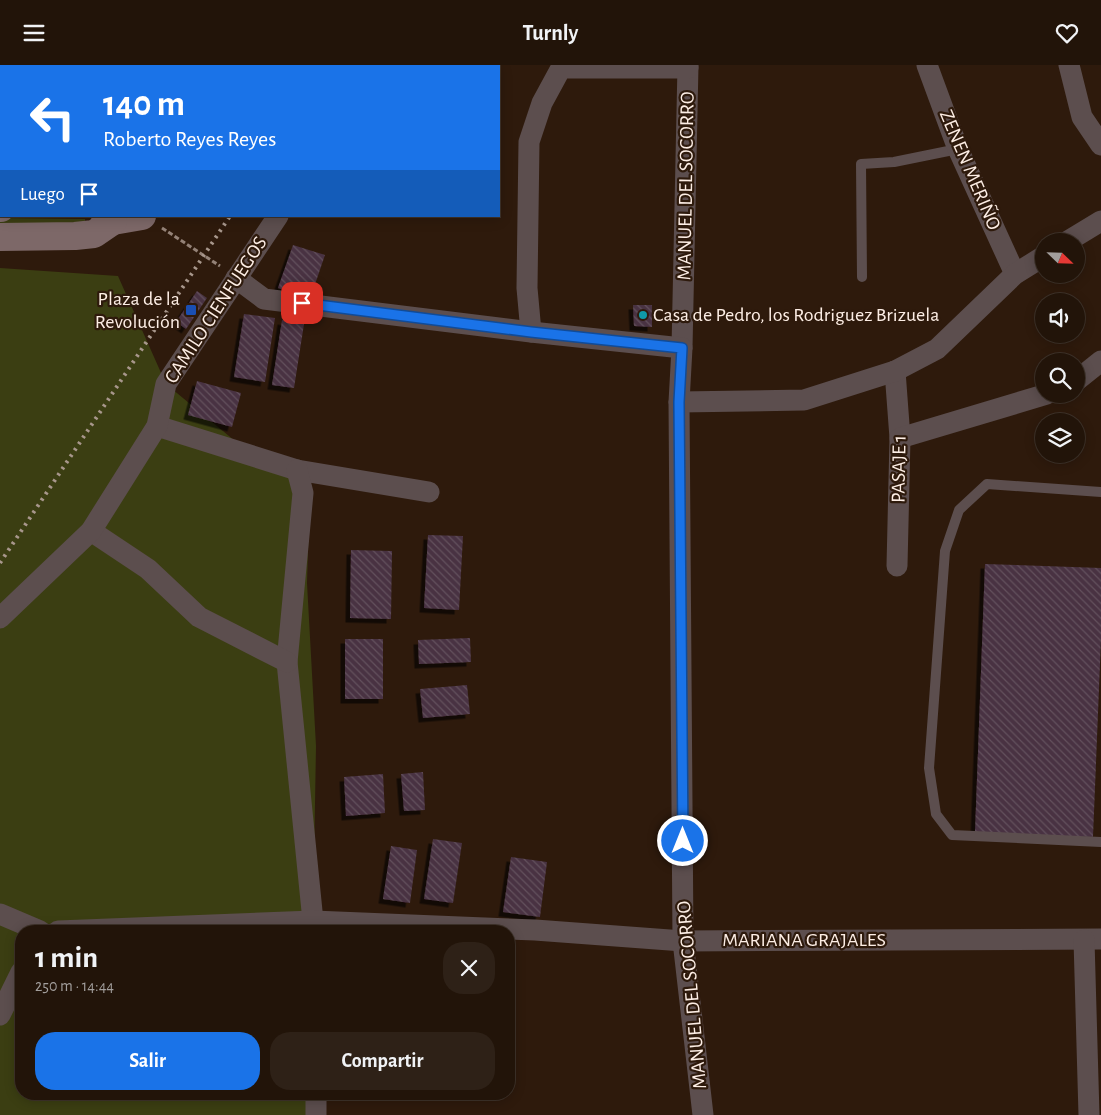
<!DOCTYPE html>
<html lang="es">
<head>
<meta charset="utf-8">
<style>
	:root { --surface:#221409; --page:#2e2117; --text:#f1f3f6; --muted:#a29e9c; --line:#3f332a; --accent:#1a73e8 }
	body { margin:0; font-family:"Alegreya Sans",sans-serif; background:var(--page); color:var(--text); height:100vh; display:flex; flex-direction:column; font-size:19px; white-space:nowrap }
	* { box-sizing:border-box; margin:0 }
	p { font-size:16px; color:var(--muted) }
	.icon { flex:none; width:28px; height:28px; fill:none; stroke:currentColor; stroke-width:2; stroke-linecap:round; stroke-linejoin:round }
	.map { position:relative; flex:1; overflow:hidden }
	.sheet { position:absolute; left:15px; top:860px; width:500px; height:175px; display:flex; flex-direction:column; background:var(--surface); border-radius:20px; box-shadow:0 2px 12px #0003,0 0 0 1px var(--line) }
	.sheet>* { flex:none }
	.hud { position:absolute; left:0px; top:0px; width:500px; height:152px; box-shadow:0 2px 12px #0003,0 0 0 1px var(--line); background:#1a73e8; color:#fff; overflow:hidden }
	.needle { width:32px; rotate:113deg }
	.fabs { position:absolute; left:1035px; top:168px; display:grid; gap:10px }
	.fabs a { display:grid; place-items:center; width:50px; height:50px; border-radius:50%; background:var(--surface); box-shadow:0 2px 12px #0003,0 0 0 1px var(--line); font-size:25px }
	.pin { position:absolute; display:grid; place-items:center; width:42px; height:42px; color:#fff; margin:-21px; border-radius:10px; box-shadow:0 2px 8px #0006 }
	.me { position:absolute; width:55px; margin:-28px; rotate:0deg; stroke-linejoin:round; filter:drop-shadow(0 0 4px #0008) }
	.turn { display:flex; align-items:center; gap:18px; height:105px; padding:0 20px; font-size:22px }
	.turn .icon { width:65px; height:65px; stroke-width:2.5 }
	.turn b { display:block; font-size:35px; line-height:42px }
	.then { display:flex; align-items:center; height:48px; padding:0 20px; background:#0003; gap:10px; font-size:19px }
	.round { display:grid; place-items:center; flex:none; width:52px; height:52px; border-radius:20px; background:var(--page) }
	.overview { display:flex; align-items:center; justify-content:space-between; height:85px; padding:0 20px }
	h1 { font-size:30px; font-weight:600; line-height:38px }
	.button { display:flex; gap:10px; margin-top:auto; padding:10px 20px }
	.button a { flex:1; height:58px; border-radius:20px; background:var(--accent); color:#fff; font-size:20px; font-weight:600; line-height:58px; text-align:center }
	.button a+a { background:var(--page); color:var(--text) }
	header { display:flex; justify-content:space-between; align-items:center; height:65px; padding:0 20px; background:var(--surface); font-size:22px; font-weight:600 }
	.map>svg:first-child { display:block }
</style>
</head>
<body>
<header><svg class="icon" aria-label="menu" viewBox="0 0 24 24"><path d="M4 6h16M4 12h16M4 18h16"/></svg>Turnly<svg class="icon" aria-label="heart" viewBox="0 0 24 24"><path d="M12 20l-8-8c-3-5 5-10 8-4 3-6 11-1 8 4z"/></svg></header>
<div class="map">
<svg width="1101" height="1050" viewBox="0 0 1101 1050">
	<defs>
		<pattern id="building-back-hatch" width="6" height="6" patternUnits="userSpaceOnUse" patternTransform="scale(1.25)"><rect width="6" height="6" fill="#483242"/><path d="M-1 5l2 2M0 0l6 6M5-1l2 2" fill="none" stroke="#63505d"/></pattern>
		<filter id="shadow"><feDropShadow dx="-4.5" dy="4.5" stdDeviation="0" flood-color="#0009"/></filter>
	</defs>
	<rect width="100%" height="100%" fill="#2e1a0c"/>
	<g fill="#3b3e12">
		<path d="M 0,153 L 85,154 L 85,164 L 0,161 Z"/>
		<path d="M 0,203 L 118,211 L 166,319 L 235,376 L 310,424 L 307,518 L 316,681 L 313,856 L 21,866 L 21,1029 L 312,1029 L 313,1050 L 0,1050 Z"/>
	</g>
	<g fill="url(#building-back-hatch)" filter="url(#shadow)">
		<path d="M 293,180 L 325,190 L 310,234 L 278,223 Z"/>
		<path d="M 197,226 L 207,233 L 186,264 L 176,257 Z"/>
		<path d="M 633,240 L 652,240 L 652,262 L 634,261 Z"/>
		<path d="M 244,249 L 275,253 L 265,317 L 234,312 Z"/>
		<path d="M 282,255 L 304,259 L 294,323 L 272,320 Z"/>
		<path d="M 197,316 L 241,328 L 232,362 L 188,350 Z"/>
		<path d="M 428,470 L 463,471 L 459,545 L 424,543 Z"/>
		<path d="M 351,485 L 392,486 L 391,554 L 350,553 Z"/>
		<path d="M 985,499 L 1101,503 L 1101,574 L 1093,772 L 975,768 Z"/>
		<path d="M 470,573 L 471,597 L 419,599 L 418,575 Z"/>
		<rect x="345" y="574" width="38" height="60"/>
		<path d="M 467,620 L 470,649 L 423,653 L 420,624 Z"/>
		<path d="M 423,707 L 425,745 L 404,746 L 401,709 Z"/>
		<path d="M 383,709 L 385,748 L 346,751 L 344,712 Z"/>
		<path d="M 433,774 L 462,778 L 453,838 L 424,834 Z"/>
		<path d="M 391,781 L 417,785 L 410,838 L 383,834 Z"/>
		<path d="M 511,792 L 547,797 L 540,852 L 503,847 Z"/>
	</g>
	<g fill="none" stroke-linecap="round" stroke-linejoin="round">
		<g stroke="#948277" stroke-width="3" stroke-dasharray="5 2.5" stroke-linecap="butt">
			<path d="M 0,28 L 1,29"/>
			<path d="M 162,163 L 220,201"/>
		</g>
		<g stroke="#5c4e4e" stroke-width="10">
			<path d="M 862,212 L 861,99 L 894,97 L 958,84"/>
			<path d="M 1101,427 L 987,419 L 959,445 L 945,486 L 929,703 L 936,749 L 952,770 L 1101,777"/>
		</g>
		<g stroke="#5c4e4e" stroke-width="21">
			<path d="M 688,0 L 682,283 L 679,337 L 683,876 L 703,1050"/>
			<path d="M 927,0 L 958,84 L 1015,209"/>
			<path d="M 1069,0 L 1082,52 L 1101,80"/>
			<path d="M 378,1 L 379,0"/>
			<path d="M 1068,176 L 1101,156"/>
			<path d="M 236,213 L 264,234 L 531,267 L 682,283"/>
			<path d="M 531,267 L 527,223 L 529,77 L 542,38 L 561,3 L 688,3"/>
			<path d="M 895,306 L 900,373 L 897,501"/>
			<path d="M 1076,316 L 1101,296"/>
			<path d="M 679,337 L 804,335 L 895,306 L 937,284 L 1015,209 L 1044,191"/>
			<path d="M 157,361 L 297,405 L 429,427"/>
			<path d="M 900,373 L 1047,329"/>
			<path d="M 297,405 L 303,428 L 287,597 L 314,866"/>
			<path d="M 91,466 L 148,504 L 199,552 L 287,597"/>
			<path d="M 0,553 L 91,466 L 157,361 L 166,319 L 278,151"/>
			<path d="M 0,849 L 40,866"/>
			<path d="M 58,866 L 313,856 L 535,865 L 683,876 L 1101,874"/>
			<path d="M 1084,875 L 1089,1050"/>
			<path d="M 0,950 L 21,907"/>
			<path d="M 316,1029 L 316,1050"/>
		</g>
		<g stroke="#7d6868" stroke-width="28">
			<path d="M 147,1 L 147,0"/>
			<path d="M 292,1 L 293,0"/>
			<path d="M 0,143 L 1,143"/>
			<path d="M 113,156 L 142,151"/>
			<path d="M 0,172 L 75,171 L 94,169 L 113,156 L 105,151"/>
		</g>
		<g stroke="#a8978c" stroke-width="4" stroke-dasharray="2.5 5" stroke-linecap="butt">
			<path d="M 331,1 L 332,0"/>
			<path d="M 0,498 L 230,151"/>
		</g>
	</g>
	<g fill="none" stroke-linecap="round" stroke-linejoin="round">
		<g stroke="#114b97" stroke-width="12">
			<path id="route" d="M 302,238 L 531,267 L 682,283 L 679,337 L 683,776"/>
		</g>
		<use href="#route" stroke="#1a73e8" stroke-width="9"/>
	</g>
	<rect fill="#1a4fb4" stroke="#2e1a0c" stroke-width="2" x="185" y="239" width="12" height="12" rx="2.5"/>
	<circle fill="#0f9aa8" stroke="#2e1a0c" stroke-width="2" cx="643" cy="250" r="5"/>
	<g text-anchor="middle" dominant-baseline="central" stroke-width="4.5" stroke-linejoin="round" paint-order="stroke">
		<g font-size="20" fill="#fdeee5" stroke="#2e1a0c">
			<text transform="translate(970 105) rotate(67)">ZENEN MERIÑO</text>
			<text transform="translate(686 121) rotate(-89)">MANUEL DEL SOCORRO</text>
			<text transform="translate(216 245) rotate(-57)">CAMILO CIENFUEGOS</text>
			<text transform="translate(899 404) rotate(-89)">PASAJE 1</text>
			<text x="804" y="875">MARIANA GRAJALES</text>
			<text transform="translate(692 930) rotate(-95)">MANUEL DEL SOCORRO</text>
		</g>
		<g font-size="20" fill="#fdeee5" stroke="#2e1a0c" text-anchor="end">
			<text x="180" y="234">Plaza de la<tspan x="180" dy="23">Revolución</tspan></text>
			<text x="653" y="250" text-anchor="start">Casa de Pedro, los Rodriguez Brizuela</text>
		</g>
	</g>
</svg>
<div class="fabs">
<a><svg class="needle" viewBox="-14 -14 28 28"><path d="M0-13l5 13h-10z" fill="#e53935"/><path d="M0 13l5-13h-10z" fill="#a29e9c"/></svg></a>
<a><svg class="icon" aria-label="sound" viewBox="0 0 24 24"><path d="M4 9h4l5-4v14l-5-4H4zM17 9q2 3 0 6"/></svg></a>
<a><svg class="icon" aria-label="search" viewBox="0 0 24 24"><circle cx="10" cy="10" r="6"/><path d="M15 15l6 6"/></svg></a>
<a><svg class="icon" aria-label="layers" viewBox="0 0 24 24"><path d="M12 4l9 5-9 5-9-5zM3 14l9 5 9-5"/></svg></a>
</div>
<div class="pin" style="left:302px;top:238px;background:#d93025"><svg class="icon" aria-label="arrive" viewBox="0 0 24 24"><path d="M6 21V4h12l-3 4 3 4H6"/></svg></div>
<svg class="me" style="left:683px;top:776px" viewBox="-20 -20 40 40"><circle r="17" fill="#1a73e8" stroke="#fff" stroke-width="3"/><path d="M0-11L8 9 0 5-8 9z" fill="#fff"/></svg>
<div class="hud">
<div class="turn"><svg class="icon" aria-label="left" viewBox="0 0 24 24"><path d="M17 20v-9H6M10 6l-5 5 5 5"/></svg><div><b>140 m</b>Roberto Reyes Reyes</div></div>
<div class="then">Luego<svg class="icon" aria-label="arrive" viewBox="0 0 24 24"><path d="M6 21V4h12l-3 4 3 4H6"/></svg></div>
</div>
<section class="sheet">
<div class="overview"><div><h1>1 min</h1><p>250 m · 14:44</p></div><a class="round"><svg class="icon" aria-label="close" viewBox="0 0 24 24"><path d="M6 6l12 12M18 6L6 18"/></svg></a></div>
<div class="button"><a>Salir</a><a>Compartir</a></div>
</section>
</div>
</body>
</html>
